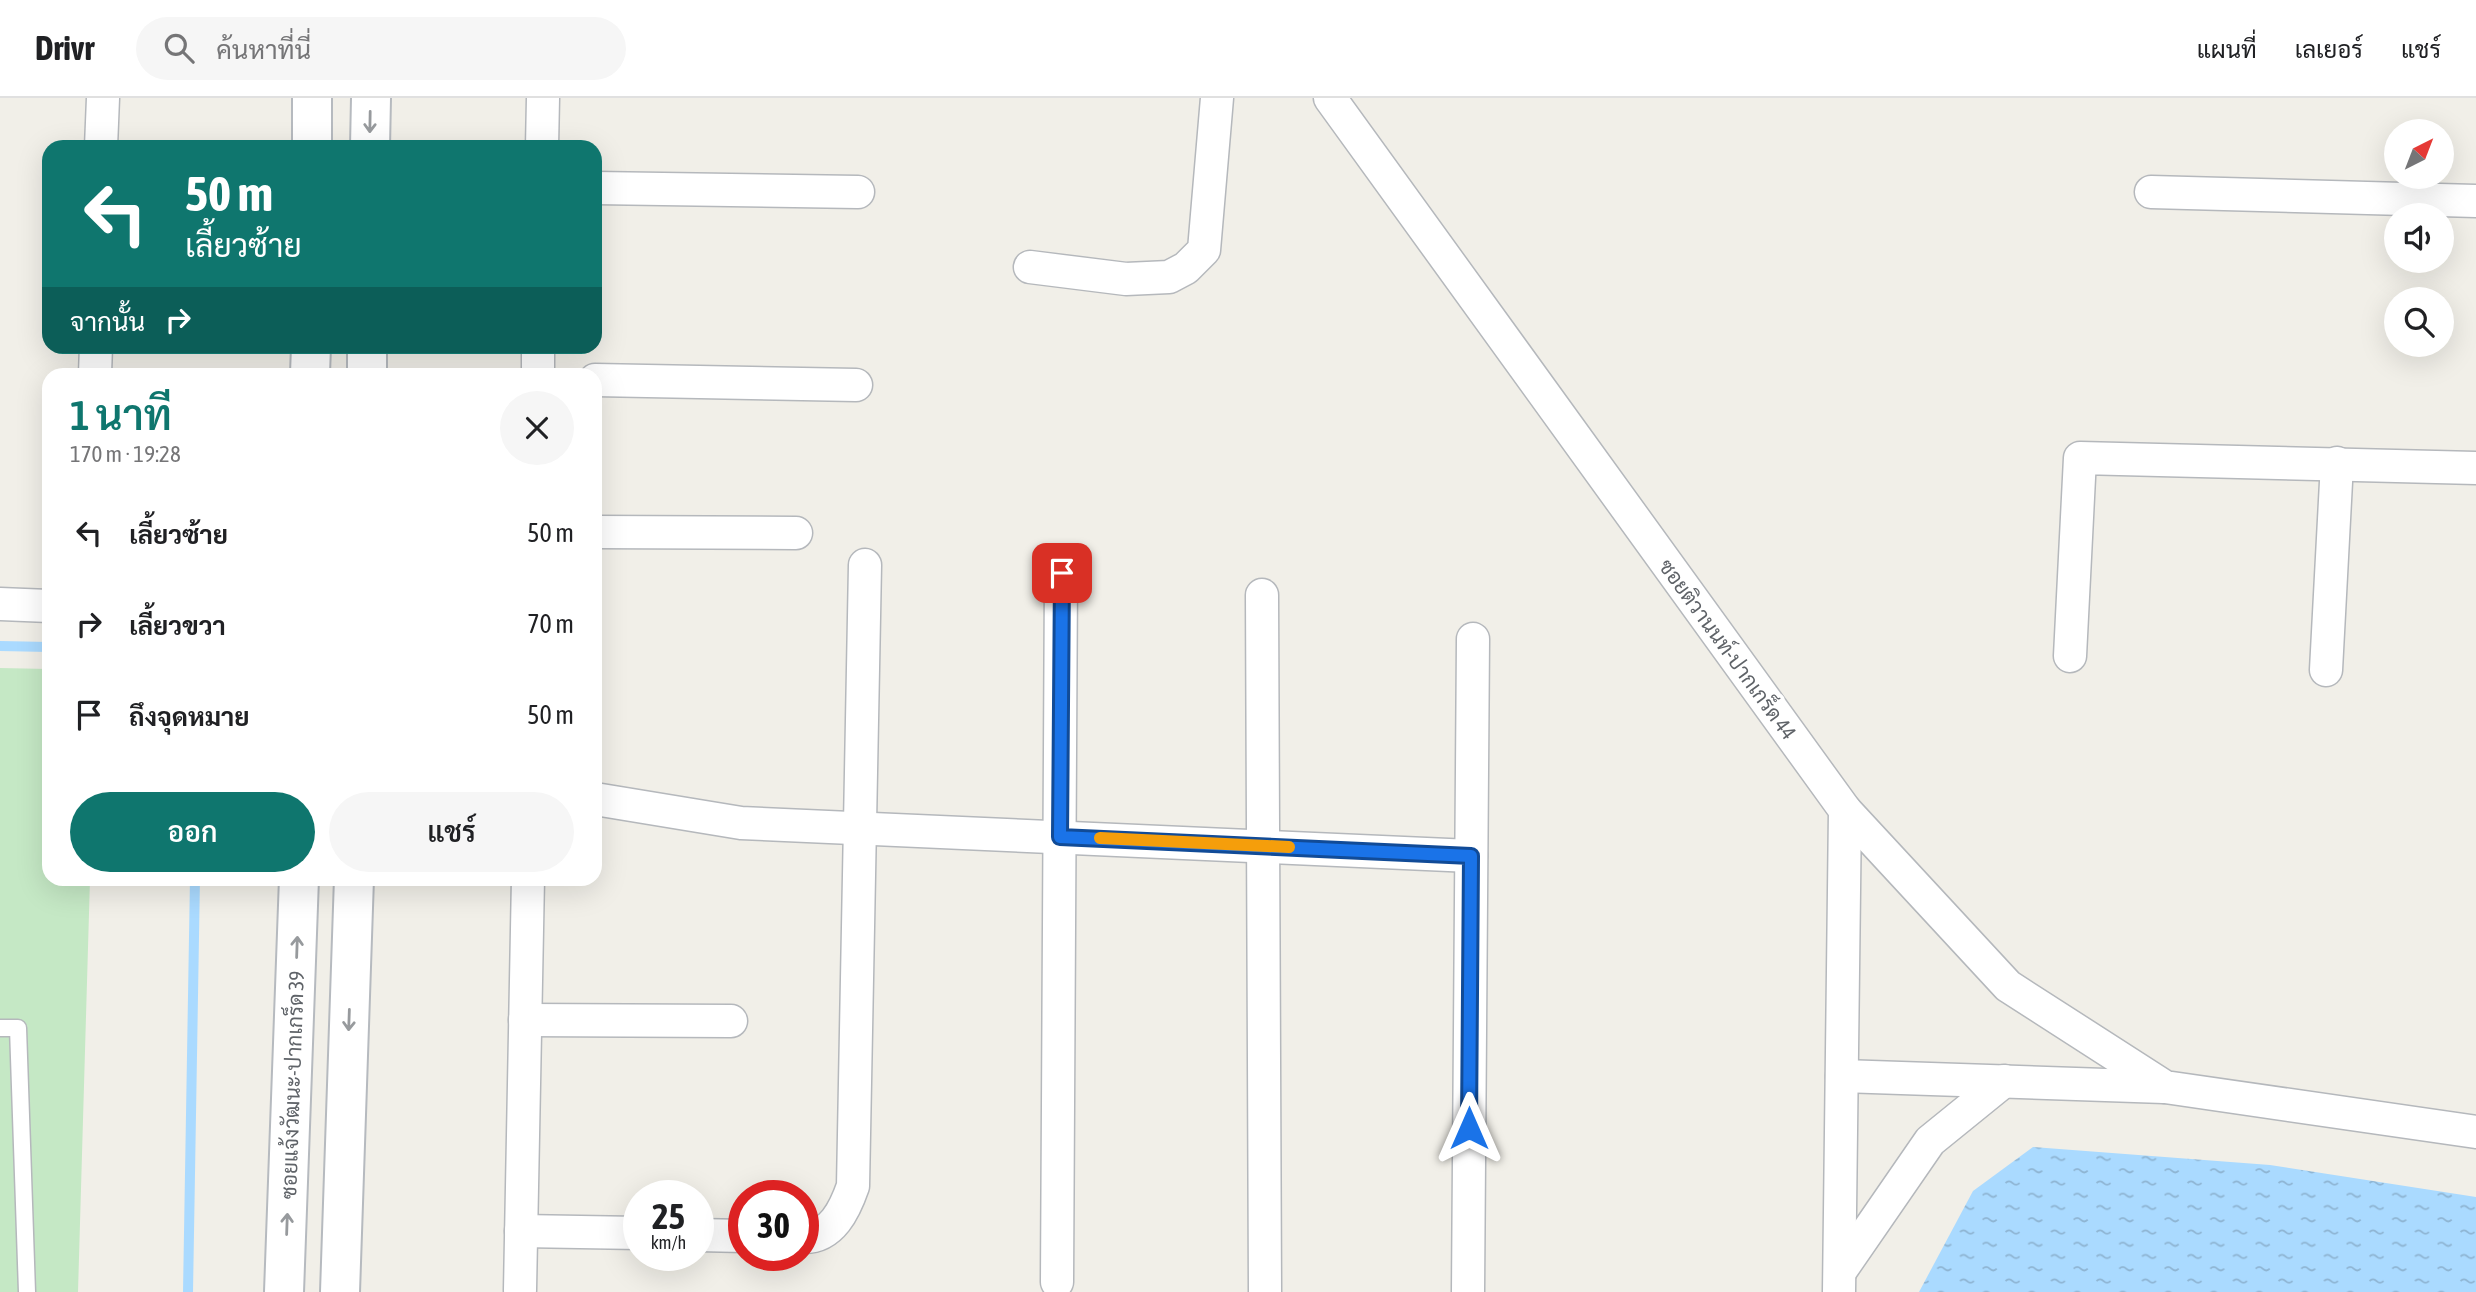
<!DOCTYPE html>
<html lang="th">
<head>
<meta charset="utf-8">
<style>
	:root { --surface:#fff; --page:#f6f6f6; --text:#202124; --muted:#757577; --line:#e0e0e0; --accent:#0f766e }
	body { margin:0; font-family:"Asap Condensed",Sarabun,sans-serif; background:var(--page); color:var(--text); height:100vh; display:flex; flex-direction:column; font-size:26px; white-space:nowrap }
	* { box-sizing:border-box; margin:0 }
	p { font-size:23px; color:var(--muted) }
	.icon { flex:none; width:38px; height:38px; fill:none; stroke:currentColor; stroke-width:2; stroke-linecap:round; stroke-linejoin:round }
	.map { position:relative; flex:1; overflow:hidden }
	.panel { position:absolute; left:42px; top:270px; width:560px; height:518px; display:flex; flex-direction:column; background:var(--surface); border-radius:21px; box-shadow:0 7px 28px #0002 }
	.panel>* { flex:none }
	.top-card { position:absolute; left:42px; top:42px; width:560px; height:214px; border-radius:21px; box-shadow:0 7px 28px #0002; background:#0f766e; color:#fff; overflow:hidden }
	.needle { width:46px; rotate:42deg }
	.fabs { position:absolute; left:2384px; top:21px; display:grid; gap:14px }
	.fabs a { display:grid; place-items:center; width:70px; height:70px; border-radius:50%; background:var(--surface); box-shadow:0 7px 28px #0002; font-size:35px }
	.speed { position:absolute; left:623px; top:1082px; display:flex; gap:14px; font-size:35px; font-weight:700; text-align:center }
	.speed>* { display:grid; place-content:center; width:91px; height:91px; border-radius:50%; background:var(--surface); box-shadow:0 7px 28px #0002; line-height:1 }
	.speed small { font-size:18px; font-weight:400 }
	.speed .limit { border:10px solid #d22; background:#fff; color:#111 }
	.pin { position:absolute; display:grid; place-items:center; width:60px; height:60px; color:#fff; margin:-30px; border-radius:14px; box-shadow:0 4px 10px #0006 }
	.me { position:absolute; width:77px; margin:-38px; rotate:0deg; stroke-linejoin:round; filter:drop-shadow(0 0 5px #0008) }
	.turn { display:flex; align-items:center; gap:24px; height:147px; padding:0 28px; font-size:32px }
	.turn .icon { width:91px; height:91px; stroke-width:2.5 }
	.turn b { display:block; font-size:49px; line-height:60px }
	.then { display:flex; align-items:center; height:66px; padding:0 28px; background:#0003; gap:14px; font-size:26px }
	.round { display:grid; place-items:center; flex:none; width:74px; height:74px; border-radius:37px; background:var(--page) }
	.head { display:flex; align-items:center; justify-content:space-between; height:119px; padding:0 28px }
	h1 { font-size:42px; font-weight:600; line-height:52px; color:var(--accent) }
	.action { display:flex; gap:14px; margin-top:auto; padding:14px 28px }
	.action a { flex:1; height:80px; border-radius:42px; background:var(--accent); color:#fff; font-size:28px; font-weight:600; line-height:80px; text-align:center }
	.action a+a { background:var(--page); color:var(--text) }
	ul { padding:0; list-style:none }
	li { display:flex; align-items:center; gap:21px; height:91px; padding:0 28px }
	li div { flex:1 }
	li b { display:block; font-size:26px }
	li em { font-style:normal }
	header { display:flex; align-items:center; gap:42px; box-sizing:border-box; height:98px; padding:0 35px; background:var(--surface); border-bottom:2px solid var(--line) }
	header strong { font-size:33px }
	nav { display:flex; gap:38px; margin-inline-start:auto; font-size:24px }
	.search { width:490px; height:63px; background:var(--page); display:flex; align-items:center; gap:18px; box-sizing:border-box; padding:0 24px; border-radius:38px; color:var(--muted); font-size:26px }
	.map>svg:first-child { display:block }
</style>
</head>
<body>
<header>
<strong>Drivr</strong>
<div class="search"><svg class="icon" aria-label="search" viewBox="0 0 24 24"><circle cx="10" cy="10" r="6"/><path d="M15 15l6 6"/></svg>ค้นหาที่นี่</div>
<nav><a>แผนที่</a><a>เลเยอร์</a><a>แชร์</a></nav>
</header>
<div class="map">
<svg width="2476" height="1194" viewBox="0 0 2476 1194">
	<defs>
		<pattern id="water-ripples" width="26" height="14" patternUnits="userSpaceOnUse" patternTransform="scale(1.75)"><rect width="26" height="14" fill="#aadaff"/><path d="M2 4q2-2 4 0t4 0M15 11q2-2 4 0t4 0" fill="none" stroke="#8eb4d2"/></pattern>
	</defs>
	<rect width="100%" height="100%" fill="#f1efe8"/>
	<path fill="#c5e8c5" d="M 0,570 L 49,571 L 49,780 L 90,781 L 78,1194 L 0,1194 Z"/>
	<path fill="url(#water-ripples)" d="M 2033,1049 L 2270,1067 L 2476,1099 L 2476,1194 L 1919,1194 L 1973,1093 Z"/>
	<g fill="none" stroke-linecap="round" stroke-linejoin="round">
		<g stroke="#aadaff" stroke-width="10">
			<path d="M 0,548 L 49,549"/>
			<path d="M 188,1194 L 195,780"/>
		</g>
		<g stroke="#b5b8bc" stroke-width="19">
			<path id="service" d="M 0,930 L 18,930 L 27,1194"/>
		</g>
		<g stroke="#b5b8bc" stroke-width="35">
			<g id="minor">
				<path d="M 1330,0 L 1845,712 L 1839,1194"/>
				<path d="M 101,49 L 103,0"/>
				<path d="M 542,49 L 543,0"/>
				<path d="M 595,90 L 858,94"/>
				<path d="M 2151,94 L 2476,103"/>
				<path d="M 1030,169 L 1126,181 L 1169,179 L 1186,170 L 1204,152 L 1217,0"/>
				<path d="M 95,276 L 96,248"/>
				<path d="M 538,276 L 538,248"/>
				<path d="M 595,282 L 856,287"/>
				<path d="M 595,434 L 796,435"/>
				<path d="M 1262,497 L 1265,1194"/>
				<path d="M 0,506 L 49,508"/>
				<path d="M 2070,558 L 2080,360 L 2476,370"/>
				<path d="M 2326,572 L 2337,365"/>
				<path d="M 595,701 L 741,725 L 1471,758"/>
				<path d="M 1845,712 L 2008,888 L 2165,989 L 2476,1034"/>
				<path d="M 525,922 L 731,923"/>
				<path d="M 1842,978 L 2164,989"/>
				<path d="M 521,1133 L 639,1135"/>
				<path d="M 698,1137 L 744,1138"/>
				<path d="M 803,1139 C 832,1140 845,1111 853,1088 L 865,467"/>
				<path d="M 1841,1172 L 1930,1043 L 2004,983"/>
				<path d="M 1057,1184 L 1061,475"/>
				<path d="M 520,1192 L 528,780"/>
				<path d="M 1468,1194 L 1473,541"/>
			</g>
		</g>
		<g stroke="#b6babf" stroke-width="42">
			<g id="secondary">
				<path d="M 312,49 L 312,0"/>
				<path d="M 370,49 L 371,0"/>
				<path d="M 310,276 L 311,248"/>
				<path d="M 367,276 L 367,248"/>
				<path d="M 284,1194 L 299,780"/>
				<path d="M 340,1194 L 354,780"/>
			</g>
		</g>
		<use href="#service" stroke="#fff" stroke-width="16"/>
		<use href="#minor" stroke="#fff" stroke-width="32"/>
		<use href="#secondary" stroke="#fff" stroke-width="38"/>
	</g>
	<defs><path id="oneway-shaft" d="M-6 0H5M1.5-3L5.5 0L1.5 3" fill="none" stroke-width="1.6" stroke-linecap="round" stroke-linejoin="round" transform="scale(1.75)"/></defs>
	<g stroke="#979a9d">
		<use href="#oneway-shaft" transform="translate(370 24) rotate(91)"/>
		<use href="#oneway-shaft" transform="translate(297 849) rotate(-88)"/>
		<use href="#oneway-shaft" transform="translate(349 922) rotate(92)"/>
		<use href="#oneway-shaft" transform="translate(287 1126) rotate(-88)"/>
	</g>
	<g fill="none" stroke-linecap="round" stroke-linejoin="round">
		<g stroke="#114b97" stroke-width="18">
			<path id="route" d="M 1062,475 L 1060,739 L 1471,758 L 1469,1030"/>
		</g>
		<use href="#route" stroke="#1a73e8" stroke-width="12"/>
		<path stroke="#f59e0b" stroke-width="12" d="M 1100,740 L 1289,749"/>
	</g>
	<g text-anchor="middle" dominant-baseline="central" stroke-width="7" stroke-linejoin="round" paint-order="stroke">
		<g font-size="21" fill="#5f6368" stroke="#fff">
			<text transform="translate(1728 551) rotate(54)">ซอยติวานนท์-ปากเกร็ด 44</text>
			<text transform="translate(292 987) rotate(-88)">ซอยแจ้งวัฒนะ-ปากเกร็ด 39</text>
		</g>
	</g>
</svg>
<div class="fabs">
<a><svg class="needle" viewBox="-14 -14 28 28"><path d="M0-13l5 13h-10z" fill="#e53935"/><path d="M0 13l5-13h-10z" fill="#757577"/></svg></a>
<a><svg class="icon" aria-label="sound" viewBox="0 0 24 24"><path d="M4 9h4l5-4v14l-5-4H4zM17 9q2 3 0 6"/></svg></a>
<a><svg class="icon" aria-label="search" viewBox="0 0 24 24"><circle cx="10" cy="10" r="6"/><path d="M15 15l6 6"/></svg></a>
</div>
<div class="speed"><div>25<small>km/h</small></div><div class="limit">30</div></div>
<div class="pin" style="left:1062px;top:475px;background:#d93025"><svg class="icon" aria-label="arrive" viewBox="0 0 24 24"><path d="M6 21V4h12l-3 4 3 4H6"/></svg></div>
<svg class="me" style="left:1469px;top:1030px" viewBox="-20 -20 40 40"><path d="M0-17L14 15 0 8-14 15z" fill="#1a73e8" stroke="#fff" stroke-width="4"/></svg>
<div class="top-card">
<div class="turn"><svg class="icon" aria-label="left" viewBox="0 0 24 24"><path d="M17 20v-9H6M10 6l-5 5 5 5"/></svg><div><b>50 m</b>เลี้ยวซ้าย</div></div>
<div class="then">จากนั้น<svg class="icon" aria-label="right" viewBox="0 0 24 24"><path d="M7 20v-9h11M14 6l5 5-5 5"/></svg></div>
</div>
<section class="panel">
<div class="head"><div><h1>1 นาที</h1><p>170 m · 19:28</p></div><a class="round"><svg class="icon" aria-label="close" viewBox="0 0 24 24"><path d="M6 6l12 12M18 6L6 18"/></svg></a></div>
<ul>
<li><svg class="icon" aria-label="left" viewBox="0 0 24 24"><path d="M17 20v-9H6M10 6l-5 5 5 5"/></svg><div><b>เลี้ยวซ้าย</b></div><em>50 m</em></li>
<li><svg class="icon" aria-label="right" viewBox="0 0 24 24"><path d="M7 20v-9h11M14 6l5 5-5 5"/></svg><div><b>เลี้ยวขวา</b></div><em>70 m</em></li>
<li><svg class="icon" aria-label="arrive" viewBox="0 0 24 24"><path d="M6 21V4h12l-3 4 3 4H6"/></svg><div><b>ถึงจุดหมาย</b></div><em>50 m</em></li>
</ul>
<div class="action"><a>ออก</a><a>แชร์</a></div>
</section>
</div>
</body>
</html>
